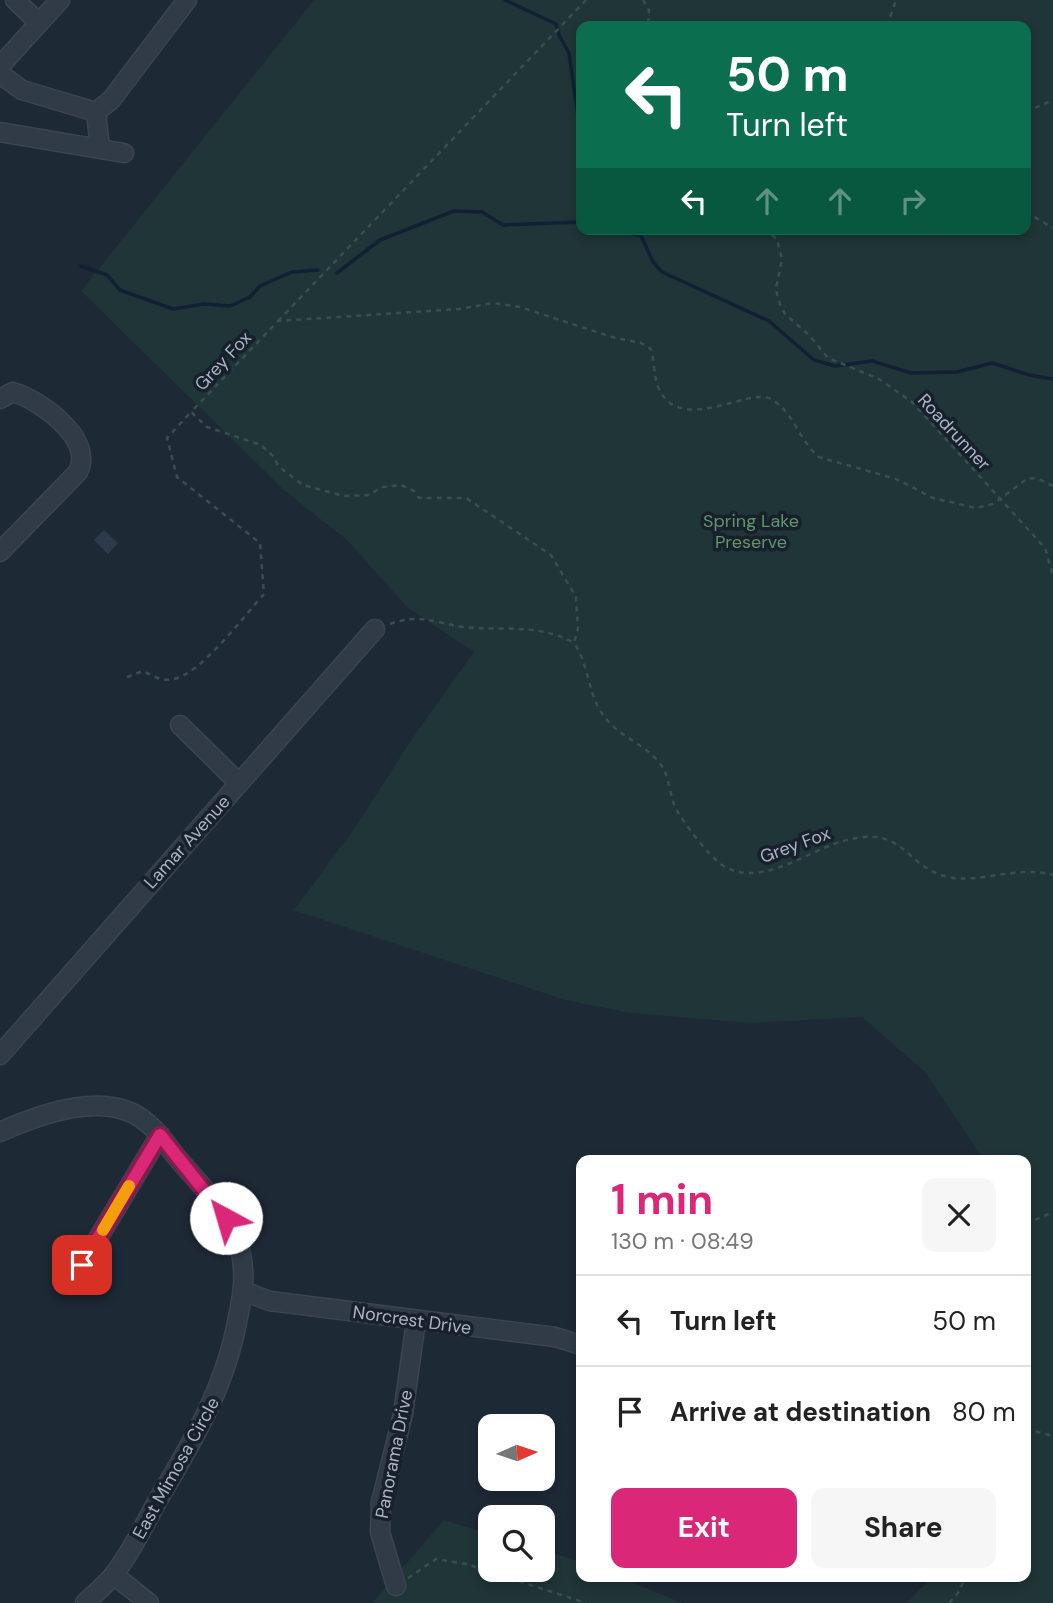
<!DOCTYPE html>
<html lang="en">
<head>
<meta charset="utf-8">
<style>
	:root { --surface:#fff; --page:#f6f6f6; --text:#222; --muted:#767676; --line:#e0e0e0; --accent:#db2777 }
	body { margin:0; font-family:"DM Sans",sans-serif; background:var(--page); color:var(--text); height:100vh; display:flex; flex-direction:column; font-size:26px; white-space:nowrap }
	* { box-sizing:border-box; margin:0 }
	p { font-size:23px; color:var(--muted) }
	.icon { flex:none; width:38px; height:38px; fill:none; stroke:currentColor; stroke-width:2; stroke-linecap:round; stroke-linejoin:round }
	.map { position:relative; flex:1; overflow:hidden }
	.drawer { position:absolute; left:576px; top:1155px; width:455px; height:427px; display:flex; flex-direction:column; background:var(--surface); border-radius:14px; box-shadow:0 4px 10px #0003 }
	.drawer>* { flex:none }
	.banner { position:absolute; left:576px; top:21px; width:455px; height:214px; border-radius:14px; box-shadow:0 4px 10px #0003; background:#0b6e4f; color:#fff; overflow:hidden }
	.needle { width:46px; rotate:87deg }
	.controls { position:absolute; left:478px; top:1414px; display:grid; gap:14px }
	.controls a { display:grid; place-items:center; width:77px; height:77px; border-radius:14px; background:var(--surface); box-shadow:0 4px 10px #0003; font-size:35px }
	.pin { position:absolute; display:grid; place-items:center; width:60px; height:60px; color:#fff; margin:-30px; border-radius:14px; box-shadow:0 4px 10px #0006 }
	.me { position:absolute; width:77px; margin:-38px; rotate:321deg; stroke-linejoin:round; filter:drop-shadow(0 0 5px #0008) }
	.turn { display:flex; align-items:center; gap:24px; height:147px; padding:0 35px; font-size:32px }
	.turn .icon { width:91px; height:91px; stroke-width:2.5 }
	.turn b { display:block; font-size:49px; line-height:60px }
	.lanes { display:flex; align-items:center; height:66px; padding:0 35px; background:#0003; justify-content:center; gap:35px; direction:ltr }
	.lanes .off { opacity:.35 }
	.round { display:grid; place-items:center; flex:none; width:74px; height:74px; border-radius:14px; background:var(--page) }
	.head { display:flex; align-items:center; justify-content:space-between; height:119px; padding:0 35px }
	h1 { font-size:42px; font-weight:700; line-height:52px; color:var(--accent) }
	.primary-button { display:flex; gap:14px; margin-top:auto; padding:14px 35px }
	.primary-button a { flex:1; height:80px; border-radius:14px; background:var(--accent); color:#fff; font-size:28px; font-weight:700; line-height:80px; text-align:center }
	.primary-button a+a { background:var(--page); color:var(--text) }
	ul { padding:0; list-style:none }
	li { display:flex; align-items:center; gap:21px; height:91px; padding:0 35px; border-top:2px solid var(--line) }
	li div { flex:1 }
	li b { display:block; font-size:26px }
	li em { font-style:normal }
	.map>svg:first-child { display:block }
</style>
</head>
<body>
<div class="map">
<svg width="1053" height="1603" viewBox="0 0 1053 1603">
	<rect width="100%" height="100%" fill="#1e2936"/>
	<g fill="#203537" fill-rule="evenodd">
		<path d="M 314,0 L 1053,0 L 1053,1603 L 906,1603 L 933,1577 L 1026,1577 L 1026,1160 L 984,1160 L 925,1072 L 862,1017 L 749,1023 L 631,1013 L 565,1000 L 294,910 L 354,829 L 414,736 L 474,652 L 407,607 L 347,540 L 285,491 L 81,291 ZM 581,26 L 1026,26 L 1026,229 L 581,229 Z"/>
		<path d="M 444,1520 L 490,1534 L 490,1570 L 542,1570 L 543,1550 L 581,1562 L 581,1577 L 619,1577 L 682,1603 L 372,1603 Z"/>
	</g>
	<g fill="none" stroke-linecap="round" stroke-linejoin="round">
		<g stroke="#122033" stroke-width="3.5">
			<path d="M 505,0 L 556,24 L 559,35 L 569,53 L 581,137"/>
			<path d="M 613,229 L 638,235"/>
			<path d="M 638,229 L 653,262 L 662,272 L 769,321 L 814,360 L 835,366 L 872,361 L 911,373 L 957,372 L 992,363 L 1029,375 L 1053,379"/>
			<path d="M 81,266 L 107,275 L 120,290 L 173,309 L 204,304 L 230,306 L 250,297 L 260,286 L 292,272 L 318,270"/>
			<path d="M 337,273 L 380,240 L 454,211 L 482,212 L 503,225 L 581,222"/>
		</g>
	</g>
	<path fill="#2d3a4b" d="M 104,530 L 118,543 L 108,554 L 94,540 Z"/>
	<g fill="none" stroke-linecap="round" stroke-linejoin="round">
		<g stroke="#3b4450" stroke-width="21">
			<g id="minor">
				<path d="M 15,0 L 38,22"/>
				<path d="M 0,66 L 60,0"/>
				<path d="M 0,74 L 22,90 L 96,112 L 111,100 L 187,0"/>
				<path d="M 96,112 L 100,148"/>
				<path d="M 0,132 L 124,153"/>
				<path d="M 0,399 L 13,392 C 40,400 95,439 78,472 L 0,552"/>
				<path d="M 180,725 L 239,783"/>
				<path d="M 0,1055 L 375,629"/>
				<path d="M 0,1132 C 40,1114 107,1089 146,1122 C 157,1130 166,1143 174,1154 C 197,1182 231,1213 240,1249 C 246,1272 243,1294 238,1317 C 226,1386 193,1441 158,1500 C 144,1525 132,1551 115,1573 C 107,1584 95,1593 85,1603"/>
				<path d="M 82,1265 L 160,1135"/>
				<path d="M 243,1291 L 270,1301 L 555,1337 L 581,1345"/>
				<path d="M 114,1575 L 149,1603"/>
				<path d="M 396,1586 L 380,1532 L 381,1502 L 403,1414 L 416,1321"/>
			</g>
		</g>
		<g stroke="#384f50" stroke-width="2.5" stroke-dasharray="5 5" stroke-linecap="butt">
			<path d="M 643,0 L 649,10 L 648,26"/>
			<path d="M 887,26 L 896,0"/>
			<path d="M 1026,112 L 1053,100"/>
			<path d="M 1026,212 L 1053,228"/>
			<path d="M 764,229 L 777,239 L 782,259 L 776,288 L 778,300 L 785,314 L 810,336 L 828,358 L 879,379 L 912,402 L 1045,548 L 1053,576"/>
			<path d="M 278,321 L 586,0"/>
			<path d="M 1053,486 L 1039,479 L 1028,478 L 993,504 L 976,508 L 933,498 L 896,479 L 819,457 C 799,441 794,412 771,399 C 749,387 683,434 660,391 C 653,378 655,363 651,349 L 641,343 L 612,337 L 520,307 L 493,303 L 459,309 L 278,321 L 191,412 L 207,427 L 261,445 L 275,458 L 278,466 L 303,485 L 344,496 L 370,495 L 381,487 L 401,485 L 414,491 L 419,498 L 466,498 L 551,555 L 576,597 L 578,628 L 574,643 C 587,662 588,687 598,707 C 613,735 639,740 657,760 C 671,774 668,793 676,809 C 683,822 704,849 715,859 C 752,895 804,852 843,841 C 906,823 902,866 948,877 C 978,884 1018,865 1053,875"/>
			<path d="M 390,624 C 419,613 435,623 464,627 C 502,631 539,623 574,643"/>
			<path d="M 127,677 L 143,671 C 153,676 162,682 174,679 C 202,673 244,616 264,594 L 260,543 L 177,477 L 167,438 L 191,412"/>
			<path d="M 1026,1224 L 1053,1212"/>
			<path d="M 1026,1429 L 1053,1436"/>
			<path d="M 408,1578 L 436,1559 L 466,1564 L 586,1603"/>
			<path d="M 949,1603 L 958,1593 L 966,1577"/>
		</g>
		<use href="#minor" stroke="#313b47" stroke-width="18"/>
	</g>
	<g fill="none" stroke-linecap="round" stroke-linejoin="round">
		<g stroke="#8e194d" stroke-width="18">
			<path id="route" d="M 82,1265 L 160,1135 L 226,1218"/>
		</g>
		<use href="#route" stroke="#db2777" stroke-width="12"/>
		<path stroke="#f59e0b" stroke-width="12" d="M 103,1230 L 129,1186"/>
	</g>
	<g text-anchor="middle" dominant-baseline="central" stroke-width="7" stroke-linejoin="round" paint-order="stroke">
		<g font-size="18" fill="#abb5c4" stroke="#17202b">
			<text transform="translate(223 361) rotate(-47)">Grey Fox</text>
			<text transform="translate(954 432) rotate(47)">Roadrunner</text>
			<text transform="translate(187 842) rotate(-48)">Lamar Avenue</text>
			<text transform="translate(795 845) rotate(-20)">Grey Fox</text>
			<text transform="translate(412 1320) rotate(8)">Norcrest Drive</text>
			<text transform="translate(394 1454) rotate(-79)">Panorama Drive</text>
			<text transform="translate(176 1468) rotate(-61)">East Mimosa Circle</text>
		</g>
		<g font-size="18" fill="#62956d" stroke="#17202b">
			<text x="751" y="521">Spring Lake<tspan x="751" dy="21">Preserve</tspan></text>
		</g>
	</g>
</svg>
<div class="controls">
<a><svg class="needle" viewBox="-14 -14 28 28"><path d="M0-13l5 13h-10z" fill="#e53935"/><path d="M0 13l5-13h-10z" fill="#767676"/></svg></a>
<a><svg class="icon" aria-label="search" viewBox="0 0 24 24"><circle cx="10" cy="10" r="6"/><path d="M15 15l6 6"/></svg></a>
</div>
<div class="pin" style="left:82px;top:1265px;background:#d93025"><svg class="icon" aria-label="arrive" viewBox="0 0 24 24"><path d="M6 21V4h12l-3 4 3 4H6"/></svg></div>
<svg class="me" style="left:226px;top:1218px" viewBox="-20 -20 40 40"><circle r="19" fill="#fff"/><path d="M0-13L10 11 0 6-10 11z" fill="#db2777"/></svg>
<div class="banner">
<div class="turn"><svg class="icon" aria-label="left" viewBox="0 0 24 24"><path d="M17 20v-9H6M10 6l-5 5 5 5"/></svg><div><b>50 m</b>Turn left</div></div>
<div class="lanes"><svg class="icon" aria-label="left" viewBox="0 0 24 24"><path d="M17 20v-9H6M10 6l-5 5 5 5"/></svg><svg class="icon off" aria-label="ahead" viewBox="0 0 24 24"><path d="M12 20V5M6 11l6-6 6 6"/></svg><svg class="icon off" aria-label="ahead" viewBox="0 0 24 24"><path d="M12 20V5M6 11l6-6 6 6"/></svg><svg class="icon off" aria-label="right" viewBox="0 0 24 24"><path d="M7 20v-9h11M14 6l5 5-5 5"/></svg></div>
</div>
<section class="drawer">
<div class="head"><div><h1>1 min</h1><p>130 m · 08:49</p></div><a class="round"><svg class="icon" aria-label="close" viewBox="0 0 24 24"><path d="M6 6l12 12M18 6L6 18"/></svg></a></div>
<ul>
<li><svg class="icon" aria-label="left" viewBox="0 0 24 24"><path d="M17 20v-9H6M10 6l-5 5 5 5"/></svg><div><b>Turn left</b></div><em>50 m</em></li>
<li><svg class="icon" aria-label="arrive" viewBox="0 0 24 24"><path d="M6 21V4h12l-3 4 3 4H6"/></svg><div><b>Arrive at destination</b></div><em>80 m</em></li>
</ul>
<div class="primary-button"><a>Exit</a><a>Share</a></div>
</section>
</div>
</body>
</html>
